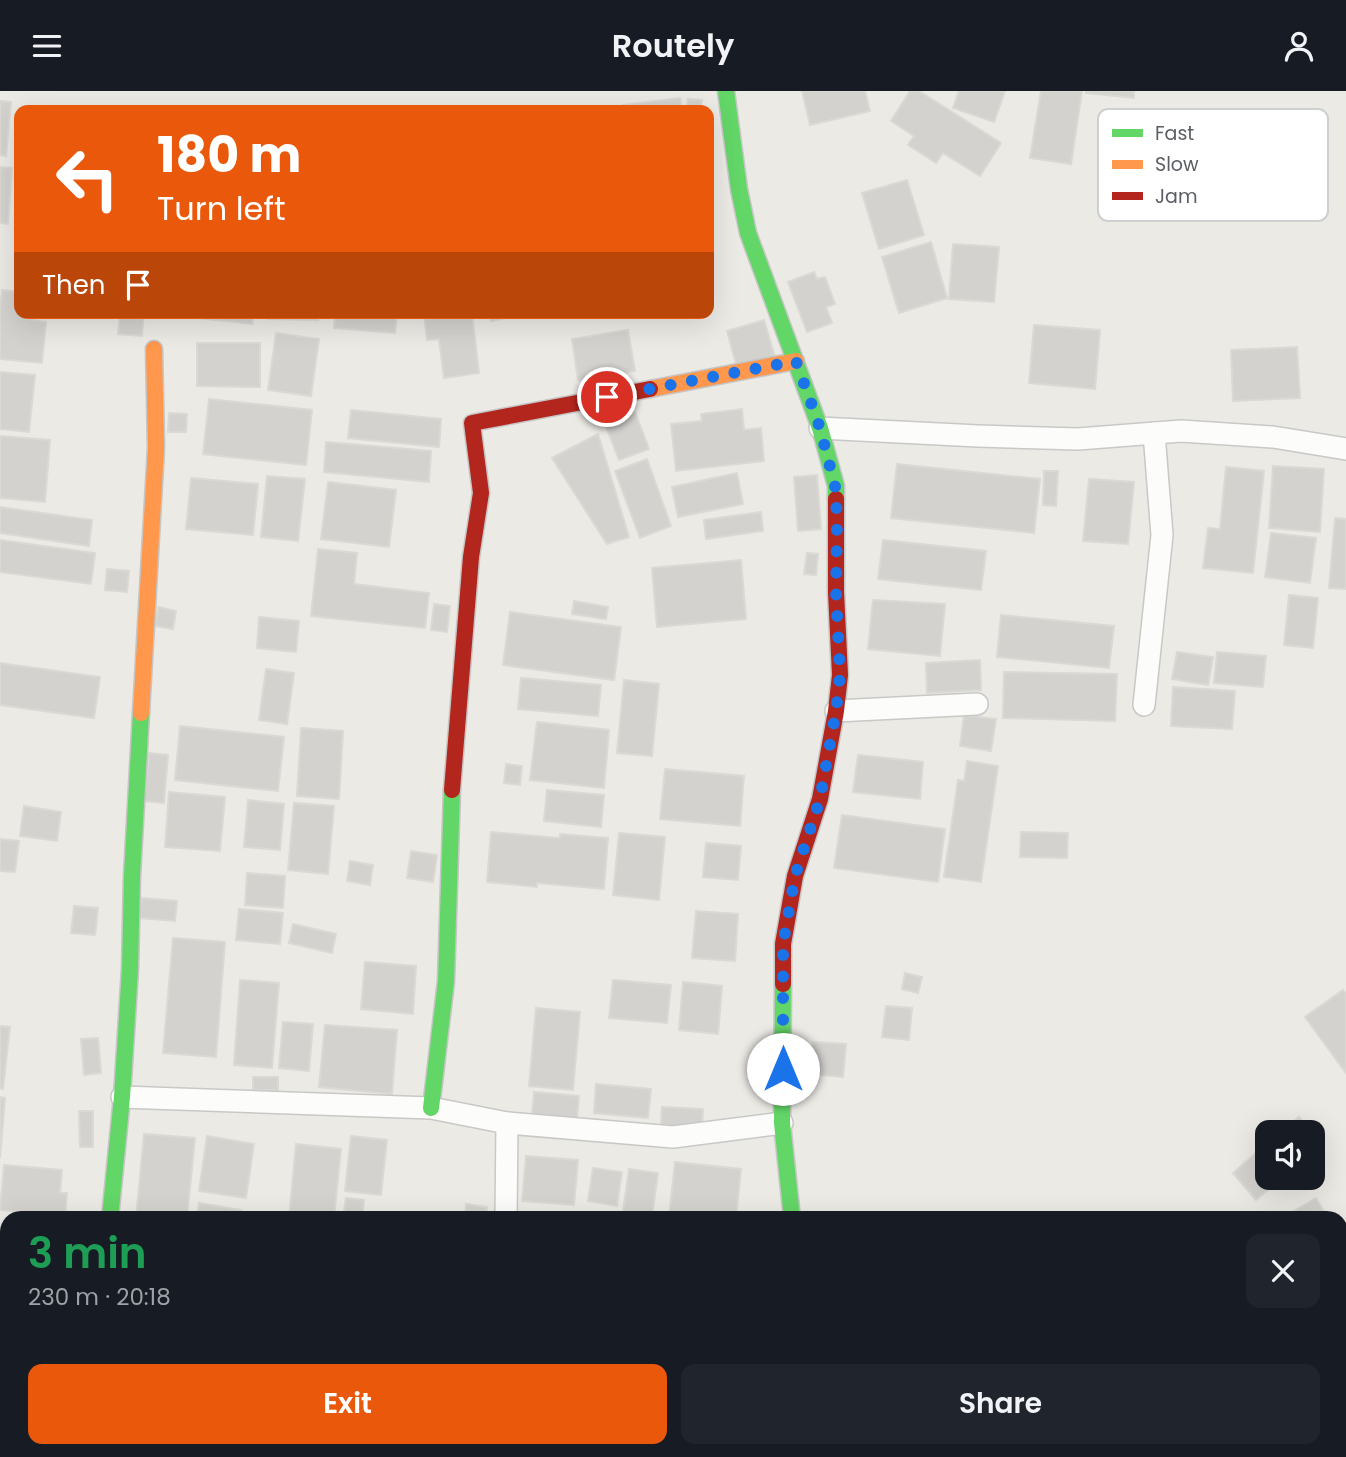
<!DOCTYPE html>
<html lang="en">
<head>
<meta charset="utf-8">
<style>
	:root { --surface:#171b24; --page:#20242c; --text:#f1f3f6; --muted:#9ea1a6; --accent:#ea580c }
	body { margin:0; font-family:Poppins,sans-serif; background:var(--page); color:var(--text); height:100vh; display:flex; flex-direction:column; font-size:26px; white-space:nowrap }
	* { box-sizing:border-box; margin:0 }
	p { font-size:23px; color:var(--muted) }
	.icon { flex:none; width:38px; height:38px; fill:none; stroke:currentColor; stroke-width:2; stroke-linecap:round; stroke-linejoin:round }
	.map { position:relative; flex:1; overflow:hidden }
	.sheet { position:absolute; left:0px; top:1120px; width:1348px; height:247px; display:flex; flex-direction:column; background:var(--surface); border-radius:21px 21px 0 0; box-shadow:0 7px 28px #0002 }
	.sheet>* { flex:none }
	.hud { position:absolute; left:14px; top:14px; width:700px; height:214px; border-radius:14px; box-shadow:0 7px 28px #0002; background:#ea580c; color:#fff; overflow:hidden }
	.fabs { position:absolute; left:1255px; top:1029px; display:grid; gap:14px }
	.fabs a { display:grid; place-items:center; width:70px; height:70px; border-radius:14px; background:var(--surface); box-shadow:0 7px 28px #0002; font-size:35px }
	.pin { position:absolute; display:grid; place-items:center; width:60px; height:60px; color:#fff; margin:-30px; border:4px solid #fff; border-radius:50%; box-shadow:0 2px 7px #0007 }
	.me { position:absolute; width:77px; margin:-38px; rotate:0deg; stroke-linejoin:round; filter:drop-shadow(0 0 5px #0008) }
	.turn { display:flex; align-items:center; gap:24px; height:147px; padding:0 28px; font-size:32px }
	.turn .icon { width:91px; height:91px; stroke-width:2.5 }
	.turn b { display:block; font-size:49px; line-height:60px }
	.then { display:flex; align-items:center; height:66px; padding:0 28px; background:#0003; gap:14px; font-size:26px }
	.round { display:grid; place-items:center; flex:none; width:74px; height:74px; border-radius:14px; background:var(--page) }
	.overview { display:flex; align-items:center; justify-content:space-between; height:119px; padding:0 28px }
	h1 { font-size:42px; font-weight:600; line-height:52px; color:#1e9e55 }
	.primary-button { display:flex; gap:14px; margin-top:auto; padding:14px 28px }
	.primary-button a { flex:1; height:80px; border-radius:14px; background:var(--accent); color:#fff; font-size:28px; font-weight:600; line-height:80px; text-align:center }
	.primary-button a+a { background:var(--page); color:var(--text) }
	header { display:flex; justify-content:space-between; align-items:center; height:91px; padding:0 28px; background:var(--surface); font-size:32px; font-weight:600 }
	.map>svg:first-child { display:block }
</style>
</head>
<body>
<header><svg class="icon" aria-label="menu" viewBox="0 0 24 24"><path d="M4 6h16M4 12h16M4 18h16"/></svg>Routely<svg class="icon" aria-label="person" viewBox="0 0 24 24"><circle cx="12" cy="8" r="4"/><path d="M4 21q1-7 8-7t8 7"/></svg></header>
<div class="map">
<svg width="1346" height="1366" viewBox="0 0 1346 1366">
	<rect width="100%" height="100%" fill="#ebeae5"/>
	<g fill="#d3d2cf" stroke="#dad9d4" stroke-width="2">
		<path d="M 802,0 L 865,0 L 870,20 L 810,34 Z"/>
		<path d="M 910,0 L 919,0 L 1001,52 L 980,85 L 943,62 L 936,72 L 908,54 L 914,45 L 891,30 Z"/>
		<path d="M 959,0 L 1005,0 L 994,31 L 953,17 Z"/>
		<path d="M 1041,0 L 1082,0 L 1071,73 L 1030,67 Z"/>
		<path d="M 1086,0 L 1134,0 L 1134,7 L 1086,2 Z"/>
		<path d="M 680,7 L 682,19 L 624,19 L 623,14 Z"/>
		<path d="M 688,8 L 702,9 L 700,19 L 686,19 Z"/>
		<path d="M 0,10 L 11,11 L 6,65 L 0,64 Z"/>
		<path d="M 0,76 L 12,77 L 8,133 L 0,132 Z"/>
		<path d="M 907,89 L 924,144 L 879,158 L 862,102 Z"/>
		<path d="M 931,151 L 947,207 L 899,222 L 882,166 Z"/>
		<path d="M 953,153 L 999,156 L 994,211 L 949,208 Z"/>
		<path d="M 814,181 L 817,188 L 825,186 L 835,213 L 826,216 L 832,232 L 807,241 L 788,191 Z"/>
		<path d="M 2,199 L 19,201 L 19,222 L 25,222 L 25,228 L 46,231 L 42,272 L 0,268 L 0,219 Z"/>
		<path d="M 120,222 L 144,222 L 142,245 L 118,243 Z"/>
		<path d="M 176,222 L 216,222 L 216,229 L 176,225 Z"/>
		<path d="M 218,222 L 254,222 L 252,233 L 218,229 Z"/>
		<path d="M 268,222 L 318,222 L 318,229 L 268,228 Z"/>
		<path d="M 335,222 L 397,222 L 395,242 L 334,237 Z"/>
		<path d="M 424,222 L 472,222 L 479,282 L 444,287 L 439,248 L 427,249 Z"/>
		<path d="M 489,222 L 530,222 L 491,230 Z"/>
		<path d="M 764,229 L 775,266 L 737,277 L 727,240 Z"/>
		<path d="M 1034,234 L 1100,239 L 1095,298 L 1029,292 Z"/>
		<path d="M 628,239 L 635,280 L 578,289 L 572,248 Z"/>
		<path d="M 276,242 L 319,248 L 311,305 L 268,299 Z"/>
		<path d="M 197,252 L 260,252 L 260,296 L 197,295 Z"/>
		<path d="M 1297,256 L 1300,307 L 1233,310 L 1231,259 Z"/>
		<path d="M 0,281 L 35,284 L 29,341 L 0,338 Z"/>
		<path d="M 209,308 L 312,319 L 306,374 L 203,363 Z"/>
		<path d="M 742,318 L 744,339 L 761,337 L 764,370 L 676,380 L 671,333 L 702,330 L 701,323 Z"/>
		<path d="M 351,319 L 441,328 L 439,356 L 348,347 Z"/>
		<path d="M 635,321 L 649,358 L 619,369 L 605,333 Z"/>
		<path d="M 169,322 L 187,323 L 186,341 L 168,341 Z"/>
		<path d="M 598,343 L 629,446 L 607,453 L 552,367 Z"/>
		<path d="M 0,345 L 50,349 L 45,411 L 0,407 Z"/>
		<path d="M 326,351 L 431,360 L 429,391 L 324,381 Z"/>
		<path d="M 647,368 L 671,435 L 640,447 L 615,380 Z"/>
		<path d="M 897,373 L 1040,388 L 1034,442 L 891,427 Z"/>
		<path d="M 1273,375 L 1324,378 L 1320,441 L 1269,437 Z"/>
		<path d="M 1226,376 L 1264,380 L 1253,482 L 1203,477 L 1208,437 L 1220,438 Z"/>
		<path d="M 1044,380 L 1058,380 L 1056,415 L 1043,414 Z"/>
		<path d="M 737,382 L 743,413 L 678,426 L 672,396 Z"/>
		<path d="M 817,384 L 821,438 L 798,440 L 794,386 Z"/>
		<path d="M 267,385 L 305,388 L 298,450 L 261,446 Z"/>
		<path d="M 191,387 L 258,393 L 253,444 L 186,438 Z"/>
		<path d="M 1089,388 L 1134,391 L 1128,453 L 1083,450 Z"/>
		<path d="M 328,391 L 396,399 L 389,456 L 321,448 Z"/>
		<path d="M 0,416 L 92,429 L 89,455 L 0,442 Z"/>
		<path d="M 761,421 L 763,440 L 706,448 L 704,429 Z"/>
		<path d="M 1335,427 L 1346,428 L 1346,498 L 1329,497 Z"/>
		<path d="M 1271,442 L 1316,447 L 1310,492 L 1265,486 Z"/>
		<path d="M 0,449 L 95,462 L 91,493 L 0,481 Z"/>
		<path d="M 883,449 L 986,460 L 981,499 L 878,488 Z"/>
		<path d="M 318,458 L 357,462 L 354,493 L 429,502 L 425,537 L 311,525 Z"/>
		<path d="M 807,462 L 818,463 L 816,484 L 804,483 Z"/>
		<path d="M 741,469 L 746,528 L 657,536 L 652,477 Z"/>
		<path d="M 107,478 L 129,480 L 127,501 L 105,499 Z"/>
		<path d="M 1289,504 L 1318,507 L 1313,557 L 1284,554 Z"/>
		<path d="M 873,509 L 945,513 L 940,565 L 868,558 Z"/>
		<path d="M 574,510 L 608,516 L 606,528 L 572,523 Z"/>
		<path d="M 434,513 L 450,515 L 447,541 L 431,539 Z"/>
		<path d="M 158,516 L 176,520 L 173,538 L 155,535 Z"/>
		<path d="M 510,521 L 621,536 L 614,589 L 503,574 Z"/>
		<path d="M 1001,524 L 1114,535 L 1109,577 L 997,566 Z"/>
		<path d="M 259,526 L 299,530 L 296,561 L 257,557 Z"/>
		<path d="M 1177,561 L 1213,566 L 1208,594 L 1172,588 Z"/>
		<path d="M 1217,561 L 1266,565 L 1263,596 L 1214,592 Z"/>
		<path d="M 980,569 L 981,599 L 927,602 L 926,572 Z"/>
		<path d="M 0,572 L 100,586 L 94,627 L 0,614 Z"/>
		<path d="M 266,578 L 294,582 L 287,633 L 259,629 Z"/>
		<path d="M 1004,581 L 1117,583 L 1115,630 L 1003,627 Z"/>
		<path d="M 521,587 L 601,594 L 598,625 L 518,618 Z"/>
		<path d="M 624,589 L 659,593 L 652,665 L 617,662 Z"/>
		<path d="M 1173,596 L 1235,600 L 1232,638 L 1171,635 Z"/>
		<path d="M 964,624 L 996,628 L 991,660 L 960,655 Z"/>
		<path d="M 537,631 L 609,639 L 604,697 L 530,689 Z"/>
		<path d="M 180,635 L 284,646 L 278,700 L 175,689 Z"/>
		<path d="M 301,637 L 343,640 L 339,708 L 297,705 Z"/>
		<path d="M 149,662 L 168,664 L 164,712 L 144,710 Z"/>
		<path d="M 858,664 L 923,671 L 920,708 L 853,701 Z"/>
		<path d="M 967,670 L 998,675 L 981,791 L 944,786 L 958,689 L 964,690 Z"/>
		<path d="M 506,673 L 522,675 L 520,694 L 504,692 Z"/>
		<path d="M 665,678 L 744,685 L 740,735 L 660,728 Z"/>
		<path d="M 547,699 L 604,704 L 601,736 L 544,730 Z"/>
		<path d="M 169,701 L 225,706 L 220,760 L 165,756 Z"/>
		<path d="M 248,709 L 284,713 L 280,759 L 244,756 Z"/>
		<path d="M 294,712 L 334,715 L 328,783 L 288,779 Z"/>
		<path d="M 24,715 L 61,721 L 57,750 L 20,745 Z"/>
		<path d="M 842,724 L 945,738 L 938,791 L 834,777 Z"/>
		<path d="M 491,741 L 560,747 L 560,743 L 608,747 L 604,798 L 537,792 L 537,796 L 487,791 Z"/>
		<path d="M 1021,741 L 1068,742 L 1067,767 L 1020,766 Z"/>
		<path d="M 619,742 L 665,746 L 659,809 L 613,804 Z"/>
		<path d="M 0,748 L 19,750 L 15,781 L 0,780 Z"/>
		<path d="M 706,752 L 741,755 L 738,789 L 703,786 Z"/>
		<path d="M 411,760 L 437,764 L 433,791 L 407,787 Z"/>
		<path d="M 350,770 L 373,774 L 370,794 L 347,790 Z"/>
		<path d="M 247,782 L 285,785 L 283,817 L 245,814 Z"/>
		<path d="M 141,807 L 177,810 L 175,830 L 139,827 Z"/>
		<path d="M 74,815 L 98,817 L 95,844 L 71,842 Z"/>
		<path d="M 239,818 L 283,822 L 280,853 L 236,849 Z"/>
		<path d="M 696,820 L 738,823 L 735,870 L 692,867 Z"/>
		<path d="M 293,833 L 336,843 L 332,862 L 289,852 Z"/>
		<path d="M 173,847 L 225,851 L 216,966 L 163,962 Z"/>
		<path d="M 365,871 L 416,875 L 413,923 L 361,918 Z"/>
		<path d="M 905,882 L 922,886 L 918,902 L 902,898 Z"/>
		<path d="M 240,889 L 279,892 L 272,977 L 234,974 Z"/>
		<path d="M 613,889 L 671,894 L 667,932 L 609,927 Z"/>
		<path d="M 683,891 L 722,895 L 718,943 L 679,939 Z"/>
		<path d="M 1343,899 L 1346,903 L 1346,982 L 1305,926 Z"/>
		<path d="M 886,915 L 912,917 L 909,949 L 882,946 Z"/>
		<path d="M 536,917 L 580,921 L 573,999 L 529,995 Z"/>
		<path d="M 283,931 L 313,933 L 309,980 L 279,977 Z"/>
		<path d="M 325,934 L 397,939 L 392,1003 L 319,996 Z"/>
		<path d="M 0,935 L 10,936 L 3,998 L 0,997 Z"/>
		<path d="M 98,947 L 101,982 L 84,984 L 81,948 Z"/>
		<path d="M 813,951 L 846,953 L 843,986 L 810,983 Z"/>
		<rect x="253" y="986" width="25" height="13"/>
		<path d="M 596,993 L 651,998 L 648,1027 L 594,1022 Z"/>
		<path d="M 534,1001 L 579,1005 L 577,1028 L 532,1024 Z"/>
		<path d="M 0,1006 L 5,1007 L 0,1067 Z"/>
		<path d="M 662,1016 L 703,1018 L 702,1037 L 661,1034 Z"/>
		<path d="M 79,1020 L 93,1020 L 93,1056 L 80,1056 Z"/>
		<path d="M 1299,1026 L 1312,1041 L 1280,1041 Z"/>
		<path d="M 1312,1042 L 1322,1053 L 1312,1061 Z"/>
		<path d="M 144,1043 L 195,1047 L 187,1127 L 136,1127 Z"/>
		<path d="M 207,1045 L 254,1053 L 246,1107 L 199,1100 Z"/>
		<path d="M 351,1045 L 387,1049 L 381,1104 L 345,1100 Z"/>
		<path d="M 1267,1052 L 1267,1087 L 1282,1087 L 1256,1109 L 1233,1082 Z"/>
		<path d="M 296,1053 L 341,1058 L 334,1127 L 289,1127 Z"/>
		<path d="M 526,1065 L 578,1069 L 574,1114 L 522,1110 Z"/>
		<path d="M 675,1071 L 741,1078 L 736,1127 L 669,1126 Z"/>
		<path d="M 4,1074 L 62,1079 L 60,1102 L 67,1102 L 65,1127 L 24,1127 L 25,1121 L 0,1119 Z"/>
		<path d="M 593,1077 L 622,1081 L 617,1115 L 588,1110 Z"/>
		<path d="M 629,1078 L 658,1082 L 652,1126 L 623,1121 Z"/>
		<path d="M 346,1107 L 364,1109 L 362,1127 L 343,1127 Z"/>
		<path d="M 1316,1107 L 1328,1127 L 1282,1127 Z"/>
		<path d="M 199,1112 L 241,1119 L 240,1127 L 197,1127 Z"/>
		<path d="M 466,1113 L 487,1116 L 486,1127 L 465,1127 Z"/>
		<path d="M 532,1121 L 586,1126 L 586,1127 L 531,1127 Z"/>
		<path d="M 0,1225 L 7,1227 L 7,1254 L 0,1252 Z"/>
		<path d="M 62,1360 L 84,1360 L 82,1366 L 61,1365 Z"/>
		<path d="M 395,1360 L 431,1360 L 452,1363 L 451,1366 L 394,1366 Z"/>
		<path d="M 529,1360 L 609,1360 L 622,1362 L 621,1366 L 528,1366 Z"/>
		<path d="M 626,1360 L 720,1360 L 698,1366 L 628,1366 Z"/>
		<path d="M 841,1360 L 897,1360 L 897,1363 L 841,1365 Z"/>
		<path d="M 1115,1360 L 1130,1360 L 1128,1366 L 1113,1366 Z"/>
		<path d="M 1243,1360 L 1281,1360 L 1260,1366 L 1245,1366 Z"/>
	</g>
	<g fill="none" stroke-linecap="round" stroke-linejoin="round">
		<g stroke="#c8c8c7" stroke-width="24">
			<g id="street">
				<path d="M 820,337 L 978,345 L 1078,348 L 1181,340 L 1273,346 L 1346,358"/>
				<path d="M 1144,614 L 1162,444 L 1154,342"/>
				<path d="M 836,620 L 977,613"/>
				<path d="M 122,1006 L 431,1017 L 507,1032 L 673,1046 L 782,1032"/>
				<path d="M 506,1127 L 507,1032"/>
				<path d="M 1340,1166 L 1342,1165"/>
				<path d="M 1340,1319 L 1346,1330"/>
				<path d="M 790,1360 L 792,1366"/>
				<path d="M 1072,1360 L 1073,1366"/>
				<path d="M 485,1366 L 486,1360"/>
			</g>
		</g>
		<g stroke="#c6c6c6" stroke-width="19">
			<g id="fast">
				<path d="M 726,0 L 739,98 L 748,142 L 820,337 L 836,395 L 836,408"/>
				<path d="M 783,893 L 782,1032 L 792,1127"/>
				<path d="M 431,1017 L 446,890 L 452,699"/>
				<path d="M 110,1127 L 122,1006 L 130,878 L 132,785 L 141,622"/>
			</g>
		</g>
		<g stroke="#c6c6c6" stroke-width="19">
			<g id="slow">
				<path d="M 650,298 L 796,270"/>
				<path d="M 141,622 L 156,357 L 154,258"/>
			</g>
		</g>
		<g stroke="#c6c6c6" stroke-width="19">
			<g id="jam">
				<path d="M 452,699 L 471,466 L 481,402 L 472,332 L 650,298"/>
				<path d="M 783,893 L 783,853 L 795,785 L 820,708 L 836,620 L 840,584 L 836,501 L 836,408"/>
				<path d="M 0,1278 L 7,1281"/>
				<path d="M 213,1360 L 226,1366"/>
			</g>
		</g>
		<use href="#street" stroke="#fcfcfb" stroke-width="21"/>
		<use href="#fast" stroke="#63d668" stroke-width="16"/>
		<use href="#slow" stroke="#ff974d" stroke-width="16"/>
		<use href="#jam" stroke="#b3261e" stroke-width="16"/>
	</g>
	<g fill="none" stroke-linecap="round" stroke-linejoin="round">
		<path stroke="#1a73e8" stroke-width="12" stroke-dasharray="0 21.6" d="M 607,306 L 796,270 L 820,337 L 835,395 L 837,427 L 836,501 L 840,584 L 836,620 L 820,708 L 795,785 L 783,853 L 783,978"/>
	</g>
	<rect x="1098" y="18" width="230" height="112" rx="10" fill="#fff" stroke="#cecfd0" stroke-width="2"/>
	<rect x="1112" y="38" width="31" height="8" fill="#63d668"/>
	<rect x="1112" y="69" width="31" height="9" fill="#ff974d"/>
	<rect x="1112" y="101" width="31" height="8" fill="#b3261e"/>
	<g font-size="19" fill="#5a5e64">
		<text x="1155" y="49">Fast</text>
		<text x="1155" y="80">Slow</text>
		<text x="1155" y="112">Jam</text>
	</g>
</svg>
<div class="fabs">
<a><svg class="icon" aria-label="sound" viewBox="0 0 24 24"><path d="M4 9h4l5-4v14l-5-4H4zM17 9q2 3 0 6"/></svg></a>
</div>
<div class="pin" style="left:607px;top:306px;background:#d93025"><svg class="icon" aria-label="arrive" viewBox="0 0 24 24"><path d="M6 21V4h12l-3 4 3 4H6"/></svg></div>
<svg class="me" style="left:783px;top:978px" viewBox="-20 -20 40 40"><circle r="19" fill="#fff"/><path d="M0-13L10 11 0 6-10 11z" fill="#1a73e8"/></svg>
<div class="hud">
<div class="turn"><svg class="icon" aria-label="left" viewBox="0 0 24 24"><path d="M17 20v-9H6M10 6l-5 5 5 5"/></svg><div><b>180 m</b>Turn left</div></div>
<div class="then">Then<svg class="icon" aria-label="arrive" viewBox="0 0 24 24"><path d="M6 21V4h12l-3 4 3 4H6"/></svg></div>
</div>
<section class="sheet">
<div class="overview"><div><h1>3 min</h1><p>230 m · 20:18</p></div><a class="round"><svg class="icon" aria-label="close" viewBox="0 0 24 24"><path d="M6 6l12 12M18 6L6 18"/></svg></a></div>
<div class="primary-button"><a>Exit</a><a>Share</a></div>
</section>
</div>
</body>
</html>
